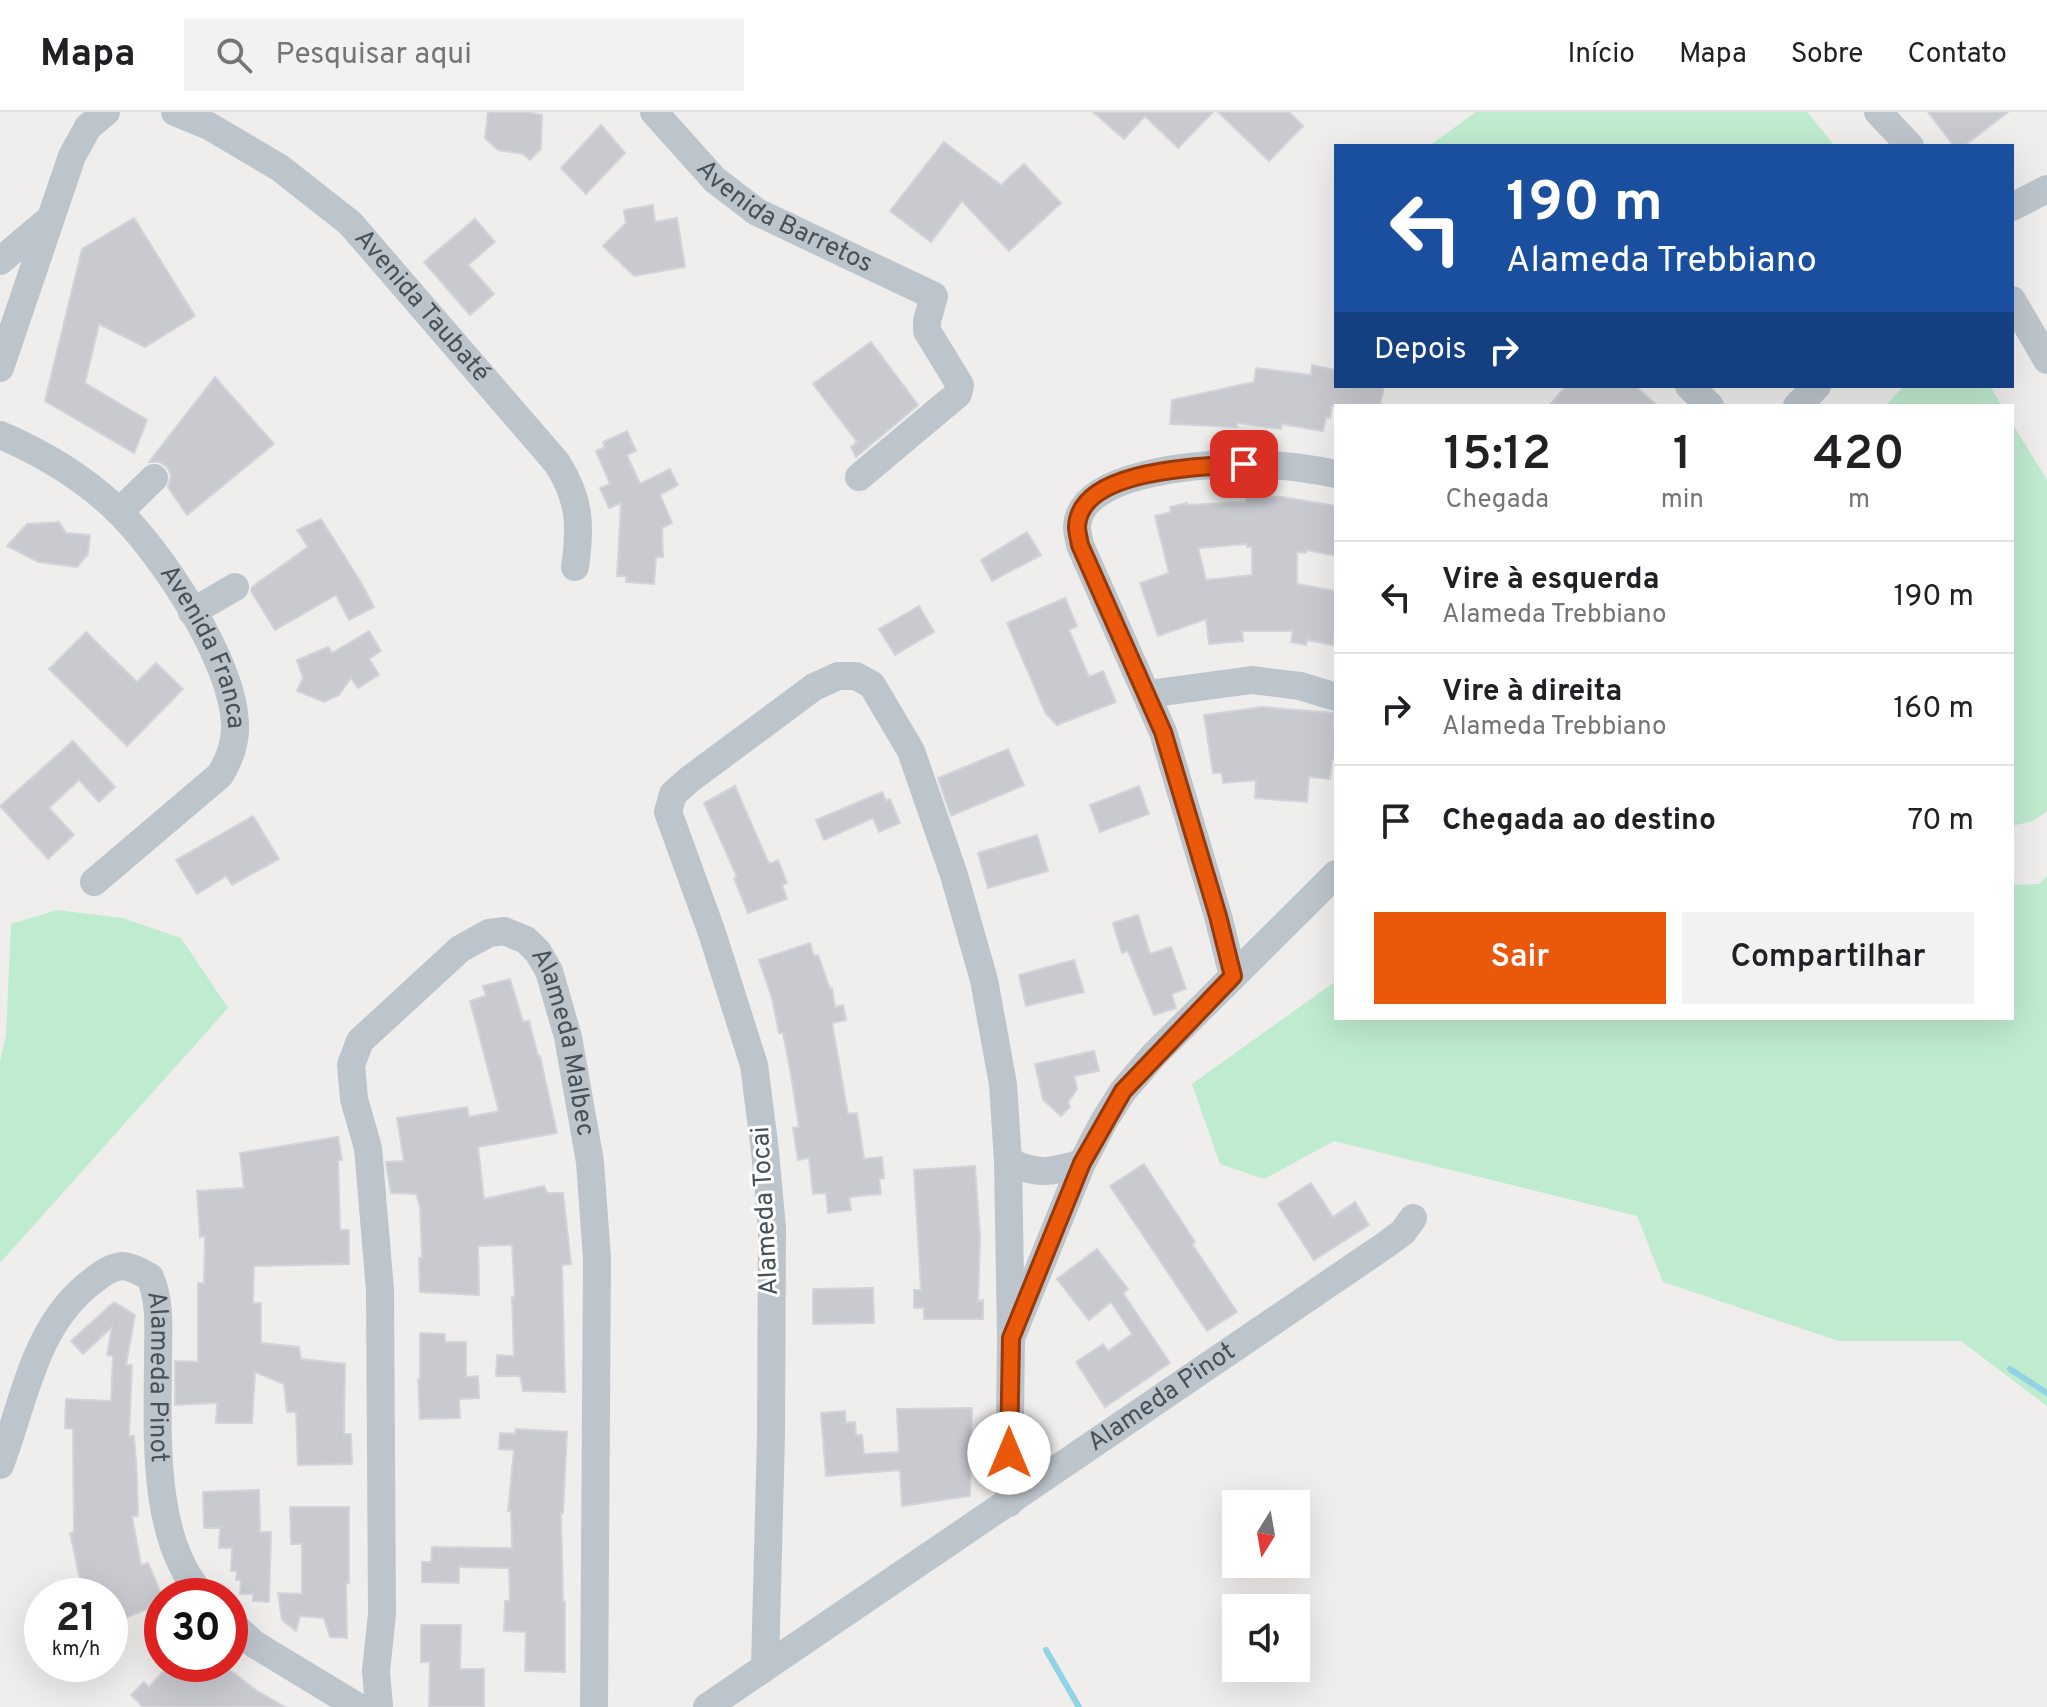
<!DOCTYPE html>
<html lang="pt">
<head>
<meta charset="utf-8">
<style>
	:root { --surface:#fff; --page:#f2f2f2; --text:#202124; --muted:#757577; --line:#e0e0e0; --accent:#ea580c }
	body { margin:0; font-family:Overpass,sans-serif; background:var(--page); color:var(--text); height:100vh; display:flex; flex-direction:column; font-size:30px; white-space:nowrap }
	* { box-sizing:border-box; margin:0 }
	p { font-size:26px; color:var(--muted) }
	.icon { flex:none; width:44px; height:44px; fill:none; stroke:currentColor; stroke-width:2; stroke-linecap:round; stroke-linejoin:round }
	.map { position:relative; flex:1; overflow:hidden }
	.drawer { position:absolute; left:1334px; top:292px; width:680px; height:616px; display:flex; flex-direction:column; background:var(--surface); border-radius:0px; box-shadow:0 8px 32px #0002 }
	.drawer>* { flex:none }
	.top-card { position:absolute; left:1334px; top:32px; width:680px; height:244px; border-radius:0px; box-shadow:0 8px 32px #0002; background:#1a4fa0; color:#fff; overflow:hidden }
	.needle { width:52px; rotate:191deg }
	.buttons { position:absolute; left:1222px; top:1378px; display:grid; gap:16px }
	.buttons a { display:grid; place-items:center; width:88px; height:88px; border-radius:0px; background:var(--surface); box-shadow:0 8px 32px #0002; font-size:40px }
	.speed { position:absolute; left:24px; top:1466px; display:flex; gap:16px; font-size:40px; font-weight:700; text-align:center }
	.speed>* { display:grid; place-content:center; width:104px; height:104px; border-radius:50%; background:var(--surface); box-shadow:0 8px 32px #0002; line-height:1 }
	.speed small { font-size:20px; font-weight:400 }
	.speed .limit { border:12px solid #d22; background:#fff; color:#111 }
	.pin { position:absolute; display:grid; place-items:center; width:68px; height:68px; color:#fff; margin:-34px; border-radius:16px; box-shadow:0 4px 12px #0006 }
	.me { position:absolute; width:88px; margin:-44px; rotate:0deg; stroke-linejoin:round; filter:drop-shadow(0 0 6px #0008) }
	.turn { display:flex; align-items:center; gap:28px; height:168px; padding:0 40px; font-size:36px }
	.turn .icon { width:104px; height:104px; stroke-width:2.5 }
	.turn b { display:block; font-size:56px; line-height:68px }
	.then { display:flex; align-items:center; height:76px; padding:0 40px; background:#0003; gap:16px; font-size:30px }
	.eta { display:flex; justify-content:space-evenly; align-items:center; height:136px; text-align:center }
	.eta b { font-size:48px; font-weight:600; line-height:56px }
	.button { display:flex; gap:16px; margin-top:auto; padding:16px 40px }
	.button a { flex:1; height:92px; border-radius:0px; background:var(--accent); color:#fff; font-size:32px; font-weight:600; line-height:92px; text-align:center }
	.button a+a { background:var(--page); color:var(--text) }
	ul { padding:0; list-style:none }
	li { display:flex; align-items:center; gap:24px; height:112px; padding:0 40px; border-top:2px solid var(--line) }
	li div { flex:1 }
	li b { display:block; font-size:30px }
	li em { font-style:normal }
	header { display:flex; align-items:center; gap:48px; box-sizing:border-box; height:112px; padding:0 40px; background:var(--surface); border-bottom:2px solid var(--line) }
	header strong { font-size:38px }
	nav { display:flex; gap:44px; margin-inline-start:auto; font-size:28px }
	.search { width:560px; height:72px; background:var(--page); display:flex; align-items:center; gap:20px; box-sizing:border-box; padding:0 28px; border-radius:0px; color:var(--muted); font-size:30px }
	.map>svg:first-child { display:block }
</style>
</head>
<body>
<header>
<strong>Mapa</strong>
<div class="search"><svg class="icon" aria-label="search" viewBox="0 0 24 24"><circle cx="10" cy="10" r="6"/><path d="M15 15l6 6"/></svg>Pesquisar aqui</div>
<nav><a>Início</a><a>Mapa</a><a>Sobre</a><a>Contato</a></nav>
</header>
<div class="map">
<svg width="2047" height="1595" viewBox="0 0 2047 1595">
	<rect width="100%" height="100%" fill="#f0eded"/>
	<g fill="#bfebcf">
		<path d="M 1476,0 L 1807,0 L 1835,34 L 1429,34 Z"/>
		<path d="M 1904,274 L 1990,274 L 2002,294 L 1885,294 Z"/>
		<path d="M 2012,311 L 2047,368 L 2047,699 L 2033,709 L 2012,714 Z"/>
		<path d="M 2047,764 L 2047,1294 L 1961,1229 L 1839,1229 L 1663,1170 L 1637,1104 L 1334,1029 L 1264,1067 L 1220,1052 L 1192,972 L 1336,869 L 1336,906 L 2012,906 L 2012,773 L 2039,772 Z"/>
		<path d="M 57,798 L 122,806 L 181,826 L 228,896 L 0,1151 L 0,949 L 6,924 L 11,812 Z"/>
	</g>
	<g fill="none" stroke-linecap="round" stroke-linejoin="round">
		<g stroke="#8fd3e4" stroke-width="6">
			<path d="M 2010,1257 L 2047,1281"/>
			<path d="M 1046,1538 L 1079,1595"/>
		</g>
	</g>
	<g fill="#c8cad0" stroke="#d2d4d9" stroke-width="2" fill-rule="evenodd">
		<path d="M 488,0 L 527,0 L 542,3 L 541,37 L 530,48 L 523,42 L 498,38 L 485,26 Z"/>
		<path d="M 1093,0 L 1213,0 L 1178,36 L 1145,4 L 1124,27 Z"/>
		<path d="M 1218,0 L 1289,0 L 1303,14 L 1269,49 Z"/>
		<path d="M 1928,0 L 2008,0 L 1964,34 L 1954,34 Z"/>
		<path d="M 601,13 L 625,41 L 586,82 L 561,56 Z"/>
		<path d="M 944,30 L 1001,73 L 1024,52 L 1061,91 L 1009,139 L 962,89 L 931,130 L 890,99 Z"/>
		<path d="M 653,93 L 655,110 L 677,106 L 685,155 L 634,164 L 603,134 L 626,111 L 624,98 Z"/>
		<path d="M 134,106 L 195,204 L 145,235 L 99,212 L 85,271 L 147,308 L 134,341 L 45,289 L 82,137 Z"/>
		<path d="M 475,107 L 495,130 L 468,153 L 494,182 L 470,203 L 424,150 Z"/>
		<path d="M 871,230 L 918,293 L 856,345 L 851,335 L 857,330 L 813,272 Z"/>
		<path d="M 1312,253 L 1336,258 L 1336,274 L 1384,274 L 1380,294 L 1332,294 L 1330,306 L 1326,305 L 1323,319 L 1282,312 L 1281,317 L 1237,311 L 1237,315 L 1170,312 L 1172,288 L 1254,270 L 1256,256 L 1311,263 Z"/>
		<path d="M 215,265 L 274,332 L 187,403 L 168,375 L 171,363 L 167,355 L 159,350 L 149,350 Z"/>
		<path d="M 1566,274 L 1635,274 L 1658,294 L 1549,294 Z"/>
		<path d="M 627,319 L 636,339 L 627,343 L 640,372 L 670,357 L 678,373 L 660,383 L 672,411 L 662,416 L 663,445 L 656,445 L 654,472 L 626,470 L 626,464 L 617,464 L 621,391 L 609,396 L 600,376 L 610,372 L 596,339 L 605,335 L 603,330 Z"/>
		<path d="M 1246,384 L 1283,385 L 1336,394 L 1336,444 L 1307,438 L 1306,441 L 1297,440 L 1297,472 L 1336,479 L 1336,516 L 1333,533 L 1307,528 L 1306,533 L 1291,530 L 1293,519 L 1242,519 L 1243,529 L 1209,532 L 1206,507 L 1158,524 L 1140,471 L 1169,461 L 1155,404 L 1171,400 L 1170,395 L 1187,391 L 1187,393 L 1246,390 ZM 1247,432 L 1247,435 L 1252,435 L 1252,463 L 1206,468 L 1198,436 Z"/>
		<path d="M 321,407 L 360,469 L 374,495 L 349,508 L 336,483 L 275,518 L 251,479 L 252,475 L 308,435 L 297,418 Z"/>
		<path d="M 59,410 L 66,421 L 90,423 L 88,442 L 77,455 L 38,450 L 7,434 L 27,412 Z"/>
		<path d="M 1027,420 L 1041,443 L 992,469 L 981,448 Z"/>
		<path d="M 1065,486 L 1077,514 L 1069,518 L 1089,565 L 1103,559 L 1116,590 L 1057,613 L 1046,602 L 1007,511 Z"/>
		<path d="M 919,494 L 934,520 L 895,543 L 879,517 Z"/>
		<path d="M 369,519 L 381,539 L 369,547 L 379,563 L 358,576 L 351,566 L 339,583 L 324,590 L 297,579 L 303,566 L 297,548 L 328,535 L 332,541 Z"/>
		<path d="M 86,520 L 137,570 L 156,551 L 183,577 L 127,634 L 49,557 Z"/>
		<path d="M 1262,595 L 1334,601 L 1336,648 L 1332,648 L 1330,667 L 1309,665 L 1307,690 L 1255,686 L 1256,668 L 1223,671 L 1222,661 L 1213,661 L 1204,603 Z"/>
		<path d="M 73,629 L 115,675 L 99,690 L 79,668 L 49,696 L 74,723 L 48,747 L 0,694 Z"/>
		<path d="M 1008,637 L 1024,673 L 951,704 L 938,666 Z"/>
		<path d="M 735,674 L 769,752 L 778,748 L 787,771 L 782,773 L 787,787 L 748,801 L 734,766 L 737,765 L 704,691 Z"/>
		<path d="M 1139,674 L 1149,702 L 1100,720 L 1090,693 Z"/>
		<path d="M 882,680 L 886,689 L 890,687 L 900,711 L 879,720 L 873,706 L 824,728 L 816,708 Z"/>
		<path d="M 253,704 L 279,747 L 232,773 L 226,764 L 197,782 L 176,748 Z"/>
		<path d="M 1037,723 L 1048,759 L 988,776 L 978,741 Z"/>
		<path d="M 1138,803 L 1150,842 L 1171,835 L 1186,877 L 1172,882 L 1176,896 L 1154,903 L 1128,839 L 1122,841 L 1113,811 Z"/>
		<path d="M 810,831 L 814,844 L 818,843 L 830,877 L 832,876 L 835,895 L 843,893 L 846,908 L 832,911 L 848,1002 L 857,1001 L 864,1047 L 882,1045 L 884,1066 L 879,1067 L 881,1082 L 849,1085 L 851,1098 L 828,1101 L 826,1081 L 813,1082 L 809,1046 L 798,1048 L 793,1016 L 799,1015 L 791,963 L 783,921 L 779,921 L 772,886 L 759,848 Z"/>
		<path d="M 1074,848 L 1084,880 L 1026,894 L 1019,863 Z"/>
		<path d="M 510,867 L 523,910 L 529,909 L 538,944 L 540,944 L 557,1021 L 478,1035 L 484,1087 L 544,1074 L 547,1081 L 563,1081 L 571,1152 L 562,1153 L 565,1280 L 523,1279 L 520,1264 L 496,1264 L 497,1243 L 514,1244 L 512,1185 L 515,1185 L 512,1133 L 478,1134 L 479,1183 L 420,1180 L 419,1146 L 422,1146 L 420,1094 L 416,1082 L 391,1081 L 387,1057 L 386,1050 L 404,1049 L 397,1006 L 467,995 L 469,1005 L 499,999 L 470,889 L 486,884 L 483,874 Z"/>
		<path d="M 1094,939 L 1099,959 L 1074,964 L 1077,977 L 1068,990 L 1070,995 L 1061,1004 L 1043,988 L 1035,952 Z"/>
		<path d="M 338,1025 L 342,1048 L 338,1048 L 340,1118 L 349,1118 L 349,1152 L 254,1154 L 253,1191 L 261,1191 L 261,1231 L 299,1235 L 301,1247 L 345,1252 L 344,1322 L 351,1322 L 352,1352 L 298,1353 L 296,1300 L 287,1300 L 284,1272 L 255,1260 L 252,1311 L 216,1311 L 217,1291 L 175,1293 L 175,1249 L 198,1250 L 198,1171 L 204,1171 L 205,1124 L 200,1125 L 197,1079 L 244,1076 L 240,1041 Z"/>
		<path d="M 1144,1052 L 1195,1130 L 1192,1132 L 1237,1200 L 1207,1219 L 1110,1074 Z"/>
		<path d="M 975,1054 L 980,1125 L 978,1189 L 983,1188 L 983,1207 L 924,1207 L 924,1196 L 914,1196 L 914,1178 L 921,1178 L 914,1058 Z"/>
		<path d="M 1311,1071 L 1333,1105 L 1355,1090 L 1369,1113 L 1314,1148 L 1278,1092 Z"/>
		<path d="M 1097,1137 L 1128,1177 L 1123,1181 L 1170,1251 L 1105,1295 L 1076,1250 L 1103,1232 L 1108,1239 L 1132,1222 L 1111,1190 L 1089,1208 L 1057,1167 Z"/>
		<path d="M 873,1176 L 874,1211 L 813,1212 L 813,1177 Z"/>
		<path d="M 114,1190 L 135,1203 L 126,1253 L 132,1253 L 129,1324 L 134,1324 L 137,1364 L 138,1404 L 132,1404 L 141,1453 L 148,1451 L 162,1484 L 162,1491 L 110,1512 L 110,1484 L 87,1484 L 79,1463 L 70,1421 L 74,1420 L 73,1317 L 65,1316 L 66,1287 L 111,1289 L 113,1244 L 107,1243 L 112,1215 L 83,1242 L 71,1229 Z"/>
		<path d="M 420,1221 L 445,1222 L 445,1230 L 466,1230 L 466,1265 L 478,1264 L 479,1286 L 459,1287 L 460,1306 L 420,1307 L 418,1267 L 420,1267 Z"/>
		<path d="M 972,1296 L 970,1384 L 902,1394 L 900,1358 L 826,1364 L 821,1301 L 845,1299 L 846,1311 L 855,1310 L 856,1323 L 862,1323 L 864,1342 L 899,1340 L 897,1297 Z"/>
		<path d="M 516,1317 L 567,1320 L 563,1401 L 561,1401 L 563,1490 L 565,1490 L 565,1560 L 525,1559 L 526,1520 L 504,1519 L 505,1489 L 510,1489 L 509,1456 L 459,1455 L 459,1471 L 422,1470 L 422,1450 L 431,1450 L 432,1435 L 512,1436 L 511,1399 L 508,1399 L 514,1338 L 499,1337 L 500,1321 L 515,1322 Z"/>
		<path d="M 259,1378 L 260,1420 L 271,1420 L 269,1490 L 253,1489 L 253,1482 L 240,1482 L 241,1468 L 236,1468 L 237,1459 L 231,1459 L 232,1436 L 219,1436 L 220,1416 L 204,1416 L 203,1380 Z"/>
		<path d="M 290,1395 L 349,1395 L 349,1471 L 346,1471 L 347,1526 L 330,1525 L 324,1506 L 300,1504 L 296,1519 L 282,1508 L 278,1481 L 302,1482 L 302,1432 L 291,1432 Z"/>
		<path d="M 421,1513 L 461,1513 L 460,1557 L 484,1557 L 484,1595 L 429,1595 L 430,1550 L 421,1550 Z"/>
		<path d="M 170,1552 L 222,1552 L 256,1578 L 285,1595 L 143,1595 L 131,1583 L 144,1570 L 149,1575 Z"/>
	</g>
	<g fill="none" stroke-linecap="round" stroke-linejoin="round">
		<g stroke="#bdc5cc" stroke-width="28">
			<path id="s1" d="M 175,0 L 209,14 L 280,56 L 350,111 L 557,351 C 580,387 581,413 575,455"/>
			<path id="s2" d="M 654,0 L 715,68 L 757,100 L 934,184 L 927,209 L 927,219 L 960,273 L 958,282 L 859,365"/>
			<path d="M 1878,0 L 1910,34"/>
			<path d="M 2012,95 L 2047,77"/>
			<path d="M 0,149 L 45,111"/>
			<path d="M 2012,188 L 2047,248"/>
			<path d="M 0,256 L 72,44 L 88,15 L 106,0"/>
			<path d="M 1689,274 L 1710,294"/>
			<path d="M 1797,294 L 1817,274"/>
			<path id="s3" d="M 0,323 C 40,340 82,365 114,395 C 160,438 232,547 235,611 C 236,630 230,647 220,663 L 94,770"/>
			<path d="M 119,400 L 154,366"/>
			<path d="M 192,500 L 235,475"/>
			<path d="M 1148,582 L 1252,568 L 1300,574 L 1336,585"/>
			<path d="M 1233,864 L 1218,804 L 1163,620 L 1080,433 C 1079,427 1077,420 1077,415 C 1079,359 1204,352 1244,352 C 1274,352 1307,356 1336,362"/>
			<path d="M 1008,1049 C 1038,1064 1052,1060 1082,1051"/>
			<path id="s4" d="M 0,1353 C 25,1288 34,1212 94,1168 C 101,1162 112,1155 122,1154 C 131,1154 142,1161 150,1165 C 161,1191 158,1218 158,1245 C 158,1318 150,1427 203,1484"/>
			<path d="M 1009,1391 L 1011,1226 L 1082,1051 L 1104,1009 L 1123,979 L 1154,943 L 1336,762"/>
			<path d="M 230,1510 L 254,1532 L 358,1595"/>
			<path d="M 765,1555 L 771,1324 L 772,1116 L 765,1039 L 754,953 L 712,821 L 668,700 L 673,682 L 690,667 L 814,575 L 838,564 L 856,564 L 872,573 L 911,639 L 954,763 L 984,868 L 1003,972 L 1008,1049 L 1011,1226"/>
			<path id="s5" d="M 379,1595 L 376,1559 L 382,1502 L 380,1178 L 368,1036 L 354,987 L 351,953 L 360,929 L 460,837 L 489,821 L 504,819 L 526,828 L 538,840 L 549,859 L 568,925 L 590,1050 L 597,1147 L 594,1595"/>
			<path id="s6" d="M 707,1595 L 1384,1134 L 1403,1120 L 1413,1106"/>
		</g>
	</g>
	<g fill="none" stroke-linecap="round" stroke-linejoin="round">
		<g stroke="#983908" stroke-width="20">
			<path id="route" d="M 1009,1341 L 1011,1226 L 1082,1051 L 1123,979 L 1233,864 L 1218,804 L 1163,620 L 1080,433 C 1079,427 1077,420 1077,415 C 1079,356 1203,355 1244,352"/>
		</g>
		<use href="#route" stroke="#ea580c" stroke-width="14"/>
	</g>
	<g text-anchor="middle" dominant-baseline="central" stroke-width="6" stroke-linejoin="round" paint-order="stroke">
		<g font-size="26" fill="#475159" stroke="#fff">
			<text stroke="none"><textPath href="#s2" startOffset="170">Avenida Barretos</textPath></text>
			<text stroke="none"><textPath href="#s1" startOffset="318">Avenida Taubaté</textPath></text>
			<text stroke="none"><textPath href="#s3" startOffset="304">Avenida Franca</textPath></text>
			<text stroke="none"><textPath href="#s5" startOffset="990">Alameda Malbec</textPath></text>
			<text transform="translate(766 1099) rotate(-93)">Alameda Tocai</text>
			<text stroke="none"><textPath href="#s4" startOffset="374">Alameda Pinot</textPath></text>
			<text stroke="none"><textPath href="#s6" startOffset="550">Alameda Pinot</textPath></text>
		</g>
	</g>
</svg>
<div class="buttons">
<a><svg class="needle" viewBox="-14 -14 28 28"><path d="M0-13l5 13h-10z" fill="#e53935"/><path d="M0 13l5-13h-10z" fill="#757577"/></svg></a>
<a><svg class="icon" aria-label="sound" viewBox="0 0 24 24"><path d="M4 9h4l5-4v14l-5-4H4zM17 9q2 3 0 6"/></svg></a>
</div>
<div class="speed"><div>21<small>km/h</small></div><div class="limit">30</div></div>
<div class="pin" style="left:1244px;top:352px;background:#d93025"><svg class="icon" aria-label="arrive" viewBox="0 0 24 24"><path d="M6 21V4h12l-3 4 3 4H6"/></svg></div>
<svg class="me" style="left:1009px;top:1341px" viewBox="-20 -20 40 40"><circle r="19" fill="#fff"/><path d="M0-13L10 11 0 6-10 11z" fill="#ea580c"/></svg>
<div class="top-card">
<div class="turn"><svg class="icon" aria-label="left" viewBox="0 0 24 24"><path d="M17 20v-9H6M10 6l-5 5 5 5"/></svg><div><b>190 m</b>Alameda Trebbiano</div></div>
<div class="then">Depois<svg class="icon" aria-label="right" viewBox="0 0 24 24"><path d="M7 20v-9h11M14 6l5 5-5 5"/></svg></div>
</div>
<section class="drawer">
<div class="eta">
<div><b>15:12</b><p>Chegada</p></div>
<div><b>1</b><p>min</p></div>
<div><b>420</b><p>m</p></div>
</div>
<ul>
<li><svg class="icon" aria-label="left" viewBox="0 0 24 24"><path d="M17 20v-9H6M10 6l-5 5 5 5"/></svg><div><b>Vire à esquerda</b><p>Alameda Trebbiano</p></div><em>190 m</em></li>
<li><svg class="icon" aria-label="right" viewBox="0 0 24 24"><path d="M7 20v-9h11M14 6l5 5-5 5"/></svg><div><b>Vire à direita</b><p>Alameda Trebbiano</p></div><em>160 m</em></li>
<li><svg class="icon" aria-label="arrive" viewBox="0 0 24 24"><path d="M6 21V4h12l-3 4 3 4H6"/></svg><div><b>Chegada ao destino</b></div><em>70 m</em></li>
</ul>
<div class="button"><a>Sair</a><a>Compartilhar</a></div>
</section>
</div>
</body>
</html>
